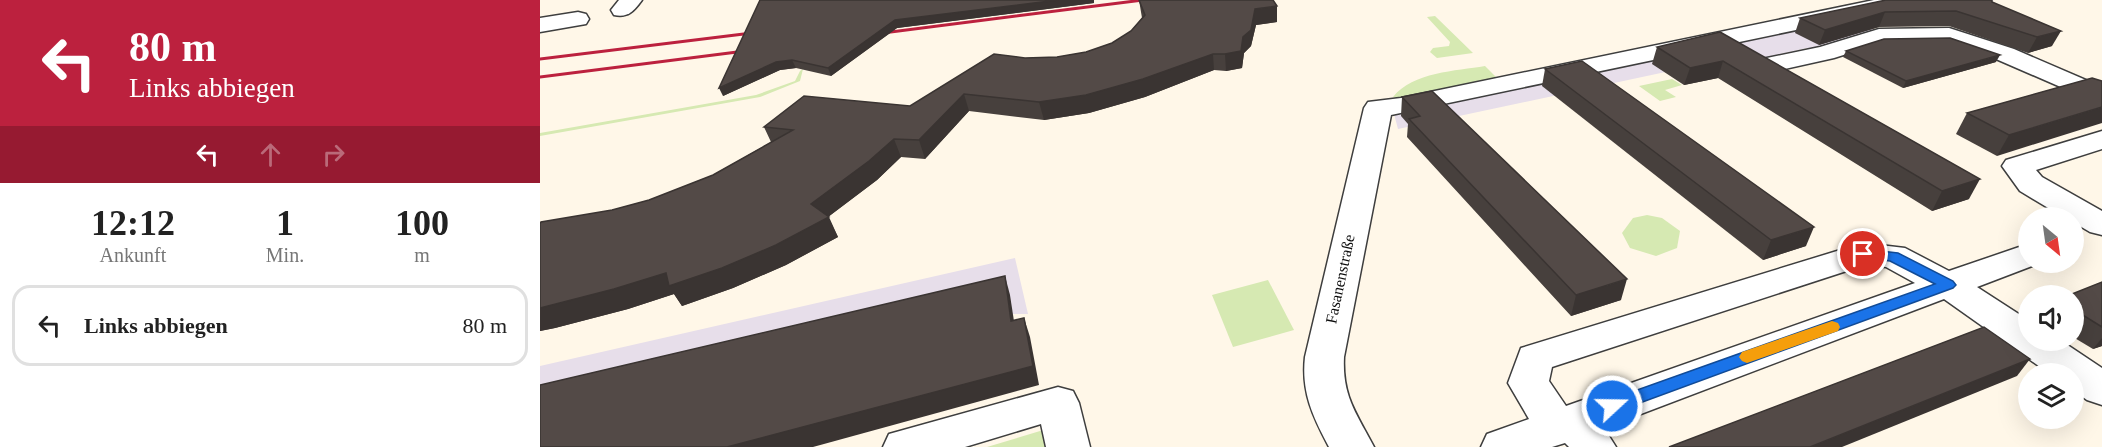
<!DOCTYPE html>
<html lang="de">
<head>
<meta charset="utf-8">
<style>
	:root { --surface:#fff; --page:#f6f6f6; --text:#222; --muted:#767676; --line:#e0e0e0 }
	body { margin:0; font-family:"Times New Roman",serif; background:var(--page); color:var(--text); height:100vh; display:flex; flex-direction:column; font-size:22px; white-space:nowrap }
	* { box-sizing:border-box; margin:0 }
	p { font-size:20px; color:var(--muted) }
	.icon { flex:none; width:33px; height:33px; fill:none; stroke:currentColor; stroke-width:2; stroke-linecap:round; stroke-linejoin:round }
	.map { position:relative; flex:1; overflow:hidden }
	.sheet { display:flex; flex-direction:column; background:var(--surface); width:540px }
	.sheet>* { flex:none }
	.guide { background:#bc213e; color:#fff; overflow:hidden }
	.needle { width:39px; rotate:151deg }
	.fabs { position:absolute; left:1478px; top:207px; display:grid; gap:12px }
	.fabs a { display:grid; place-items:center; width:66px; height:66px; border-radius:50%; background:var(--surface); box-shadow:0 6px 24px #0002; font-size:30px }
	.pin { position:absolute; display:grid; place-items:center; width:51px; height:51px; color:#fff; margin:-26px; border:3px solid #fff; border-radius:50%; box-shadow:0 2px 6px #0007 }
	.me { position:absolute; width:66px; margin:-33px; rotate:69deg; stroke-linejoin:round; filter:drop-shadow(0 0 4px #0008) }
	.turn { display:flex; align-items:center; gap:21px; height:126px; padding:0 30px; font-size:27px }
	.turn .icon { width:78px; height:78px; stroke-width:2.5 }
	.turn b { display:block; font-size:42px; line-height:51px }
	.lanes { display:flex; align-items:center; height:57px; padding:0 30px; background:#0003; justify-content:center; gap:30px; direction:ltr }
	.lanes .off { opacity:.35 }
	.eta { display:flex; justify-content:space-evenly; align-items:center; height:102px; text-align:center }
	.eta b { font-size:36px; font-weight:700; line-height:42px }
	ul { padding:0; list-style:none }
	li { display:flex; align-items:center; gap:18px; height:81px; margin:0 12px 9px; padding:0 18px; border:3px solid var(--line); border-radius:18px }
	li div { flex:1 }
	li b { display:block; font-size:22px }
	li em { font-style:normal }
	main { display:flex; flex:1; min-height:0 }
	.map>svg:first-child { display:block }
</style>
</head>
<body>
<main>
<section class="sheet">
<div class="guide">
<div class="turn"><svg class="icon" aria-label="left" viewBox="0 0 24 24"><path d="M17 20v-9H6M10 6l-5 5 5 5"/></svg><div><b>80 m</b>Links abbiegen</div></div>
<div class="lanes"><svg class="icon" aria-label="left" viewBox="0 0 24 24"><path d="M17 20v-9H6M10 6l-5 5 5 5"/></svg><svg class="icon off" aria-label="ahead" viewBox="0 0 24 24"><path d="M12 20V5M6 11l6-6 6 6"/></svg><svg class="icon off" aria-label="right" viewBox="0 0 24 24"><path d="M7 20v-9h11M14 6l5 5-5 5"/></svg></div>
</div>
<div class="eta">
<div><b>12:12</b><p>Ankunft</p></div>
<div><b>1</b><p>Min.</p></div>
<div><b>100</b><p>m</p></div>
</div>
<ul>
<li><svg class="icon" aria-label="left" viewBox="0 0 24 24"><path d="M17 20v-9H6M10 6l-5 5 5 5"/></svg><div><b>Links abbiegen</b></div><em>80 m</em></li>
</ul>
</section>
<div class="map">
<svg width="1562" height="447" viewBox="0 0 1562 447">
	<rect width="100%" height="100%" fill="#fff7e8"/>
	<g fill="#e7deea">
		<path d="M 1342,0 L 1455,0 L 1328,28 L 1346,33 L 1273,50 L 1267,48 L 1214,60 L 1205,55 L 858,129 L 854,114 Z"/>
		<path d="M 475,258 L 488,314 L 473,314 L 0,431 L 0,366 Z"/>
	</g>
	<g fill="#d6e9b2">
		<path d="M 895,16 L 933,53 L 897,58 L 890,52 L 893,48 L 909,46 L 910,42 L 887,17 Z"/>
		<path d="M 945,66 L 959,80 L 858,99 L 853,97 C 873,72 916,71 945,66 Z"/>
		<path d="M 263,69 L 260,81 L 220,97 L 0,136 L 0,133 L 216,95 L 255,81 L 260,71 Z"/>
		<path d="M 1132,79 L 1142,85 L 1125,90 L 1136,97 L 1120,101 L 1099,86 Z"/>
		<path d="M 1107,215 L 1122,218 L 1140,231 L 1137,248 L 1116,256 L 1090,248 L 1082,233 L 1093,218 Z"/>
		<path d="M 728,280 L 754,330 L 693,347 L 672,295 Z"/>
		<path d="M 510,428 L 514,447 L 447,447 Z"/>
	</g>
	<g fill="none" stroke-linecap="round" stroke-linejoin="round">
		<g stroke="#3e3e3e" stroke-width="3">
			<g id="minor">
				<path d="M 79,0 L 102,0 C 94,11 88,18 74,15 L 71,10 Z"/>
				<path d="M 1334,0 L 1377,0 L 1374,5 L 1366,7 L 851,115 L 804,357 C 802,397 817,414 834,447 L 789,447 C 773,417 761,392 765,357 L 824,108 L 828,102 L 861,98 Z"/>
				<path d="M 38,12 L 46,14 L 49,19 L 46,24 L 0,32 L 0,18 Z"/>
				<path d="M 1409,28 L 1474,49 L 1562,87 L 1562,105 L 1456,59 L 1407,42 L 1341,43 L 1294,58 L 1231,72 L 1222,69 L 1218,64 L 1222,59 L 1280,47 L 1339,29 Z"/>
				<path d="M 1562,131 L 1562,149 L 1496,170 L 1502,177 L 1562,211 L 1562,235 L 1550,232 L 1533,222 L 1533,218 L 1525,218 L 1480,191 L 1462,166 L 1466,160 Z"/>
				<path d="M 1323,243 L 1365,248 L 1409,271 L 1488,244 L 1488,262 L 1500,263 L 1437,287 L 1488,320 L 1488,340 L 1520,340 L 1562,368 L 1562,405 L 1547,400 L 1533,390 L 1533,374 L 1510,374 L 1404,299 L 1064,428 L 1076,447 L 1029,447 L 1025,443 L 1012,447 L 941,447 L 947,434 L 989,419 L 968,383 L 981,348 ZM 1325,265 L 1346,267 L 1375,283 L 1026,406 L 1009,381 L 1012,367 Z"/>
				<path d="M 518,387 L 533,391 L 539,403 L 550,447 L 506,447 L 501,424 L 425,447 L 343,447 L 349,434 Z"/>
			</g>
		</g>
		<use href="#minor" fill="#fff" fill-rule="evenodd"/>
		<g stroke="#bc213e" stroke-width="3">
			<path d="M 335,34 L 603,0"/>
			<path d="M 0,59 L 220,32"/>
			<path d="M 0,77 L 213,50"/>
		</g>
	</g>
	<g fill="#47403d">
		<path d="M 220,0 L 554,0 L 554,3 L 357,28 L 291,76 L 256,68 L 240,70 L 183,96 Z"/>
		<path d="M 599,0 L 737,22 L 716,25 L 711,46 L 704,53 L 702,68 L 686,71 L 674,70 L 605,97 L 549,113 L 504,120 L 429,111 L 385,159 L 361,157 L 337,180 L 288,217 L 298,237 L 246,265 L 193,288 L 142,306 L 134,294 L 88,309 L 15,328 L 0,331 L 0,224 L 72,210 L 109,200 L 173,175 L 231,142 L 224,127 L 370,106 L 485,58 L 517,57 L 546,52 L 572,43 L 591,31 L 602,18 Z"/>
		<path d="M 1452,2 L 1512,46 L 1488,53 L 1409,26 L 1339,27 L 1279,45 L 1255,33 L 1260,18 Z"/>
		<path d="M 1180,32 L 1429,199 L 1392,211 L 1178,78 L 1144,85 L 1112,64 L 1117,47 Z"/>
		<path d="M 1306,51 L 1456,62 L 1363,88 L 1303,57 Z"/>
		<path d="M 1005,69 L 1266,246 L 1223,260 L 1002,86 Z"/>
		<path d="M 1552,78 L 1457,156 L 1416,134 L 1427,113 Z"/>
		<path d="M 862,97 L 1081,300 L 1031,316 L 867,137 L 868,124 L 861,116 Z"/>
		<path d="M 1562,282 L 1562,346 L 1553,349 L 1533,337 L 1533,296 Z"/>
	</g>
	<g fill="#3a3432">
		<path d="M 518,0 L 554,0 L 554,3 L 357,28 L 291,76 L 288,68 L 355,20 Z"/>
		<path d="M 737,6 L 737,22 L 716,25 L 711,46 L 704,53 L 702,68 L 686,71 L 685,54 L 703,37 L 715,9 Z"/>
		<path d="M 1345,12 L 1339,27 L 1279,45 L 1285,30 Z"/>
		<path d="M 1521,31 L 1512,46 L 1488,53 L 1497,37 Z"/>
		<path d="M 673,54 L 674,70 L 605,97 L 549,113 L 504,120 L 499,102 Z"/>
		<path d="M 1460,55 L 1456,62 L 1363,88 L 1366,81 Z"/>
		<path d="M 252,60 L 256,68 L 240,70 L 183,96 L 179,88 L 236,62 Z"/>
		<path d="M 1183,61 L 1178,78 L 1144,85 L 1150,68 Z"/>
		<path d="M 424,94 L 429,111 L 385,159 L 379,140 Z"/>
		<path d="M 1562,107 L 1562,123 L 1457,156 L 1469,135 Z"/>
		<path d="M 354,139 L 361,157 L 337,180 L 284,220 L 289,217 L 298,237 L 246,265 L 193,288 L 142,306 L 134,294 L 88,309 L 15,328 L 0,331 L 0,308 Z"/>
		<path d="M 1440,179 L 1429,199 L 1392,211 L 1402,191 Z"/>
		<path d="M 1274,227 L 1266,246 L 1223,260 L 1231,240 Z"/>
		<path d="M 465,276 L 470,295 L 477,341 L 471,321 Z"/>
		<path d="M 1087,279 L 1081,300 L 1031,316 L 1036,295 Z"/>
		<path d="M 484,318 L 490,337 L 499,385 L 273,447 L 187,447 Z"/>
		<path d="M 1562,338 L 1562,346 L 1553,349 Z"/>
		<path d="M 1490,359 L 1477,376 L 1302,447 L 1270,447 Z"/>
	</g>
	<g fill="#534a47" stroke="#3a3432" stroke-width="1.5">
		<path d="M 220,0 L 518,0 L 355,20 L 288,68 L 252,60 L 236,62 L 179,88 Z"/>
		<path d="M 599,0 L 733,0 L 737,6 L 715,9 L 711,30 L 703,37 L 701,51 L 685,54 L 673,54 L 603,79 L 546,95 L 499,102 L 424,94 L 379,140 L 354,139 L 329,161 L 271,204 L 289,217 L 236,245 L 182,268 L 129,286 L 126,273 L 74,289 L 0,308 L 0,224 L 1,222 L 72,210 L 109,200 L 173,175 L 253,130 L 224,127 L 264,96 L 370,106 L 454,54 L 485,58 L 517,57 L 546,52 L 572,43 L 591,31 L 605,15 Z"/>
		<path d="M 1346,0 L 1452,0 L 1452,2 L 1521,31 L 1497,37 L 1416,11 L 1345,12 L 1285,30 L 1260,18 Z"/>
		<path d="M 1180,32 L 1440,179 L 1402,191 L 1183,61 L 1150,68 L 1117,47 Z"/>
		<path d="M 1410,38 L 1460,55 L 1366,81 L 1306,51 L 1344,39 Z"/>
		<path d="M 1042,61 L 1274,227 L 1231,240 L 1005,69 Z"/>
		<path d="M 1552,78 L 1562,81 L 1562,107 L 1469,135 L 1427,113 Z"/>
		<path d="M 892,91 L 1087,279 L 1036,295 L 869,119 L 880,116 L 862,97 Z"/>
		<path d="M 465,276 L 471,321 L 484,318 L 493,366 L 187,447 L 0,447 L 0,385 Z"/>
		<path d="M 1562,282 L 1562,327 L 1533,309 L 1533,296 L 1527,296 Z"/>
		<path d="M 1444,327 L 1490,359 L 1270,447 L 1129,447 Z"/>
	</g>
	<path fill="#1a73e8" stroke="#114b97" stroke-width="1.5" d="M 1323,249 L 1358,253 L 1413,281 L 1416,285 L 1413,288 L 1078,411 L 1072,413 L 1066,411 L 1064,406 L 1066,401 L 1395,284 L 1350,261 L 1318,257 L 1316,254 Z"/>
	<path fill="#f59e0b" d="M 1292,321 L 1298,323 L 1300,327 L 1298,331 L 1207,363 L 1202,361 L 1199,357 L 1202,352 Z"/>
	<g text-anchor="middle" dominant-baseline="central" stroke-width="6" stroke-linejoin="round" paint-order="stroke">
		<g font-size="16" fill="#0b0b0b" stroke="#fff">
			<text transform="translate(800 279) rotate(-78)">Fasanenstraße</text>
		</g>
	</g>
</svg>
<div class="fabs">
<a><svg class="needle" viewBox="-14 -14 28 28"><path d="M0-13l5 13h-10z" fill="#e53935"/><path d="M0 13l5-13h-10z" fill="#767676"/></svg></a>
<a><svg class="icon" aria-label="sound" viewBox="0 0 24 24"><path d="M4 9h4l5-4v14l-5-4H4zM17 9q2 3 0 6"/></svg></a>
<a><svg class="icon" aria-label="layers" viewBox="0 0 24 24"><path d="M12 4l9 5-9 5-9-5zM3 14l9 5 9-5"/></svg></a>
</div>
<div class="pin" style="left:1323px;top:254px;background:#d93025"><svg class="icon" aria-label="arrive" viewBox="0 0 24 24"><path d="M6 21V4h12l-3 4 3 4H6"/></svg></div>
<svg class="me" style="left:1072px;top:406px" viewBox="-20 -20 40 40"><circle r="17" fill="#1a73e8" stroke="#fff" stroke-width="3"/><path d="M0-11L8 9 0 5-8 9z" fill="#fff"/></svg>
</div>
</main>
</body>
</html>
